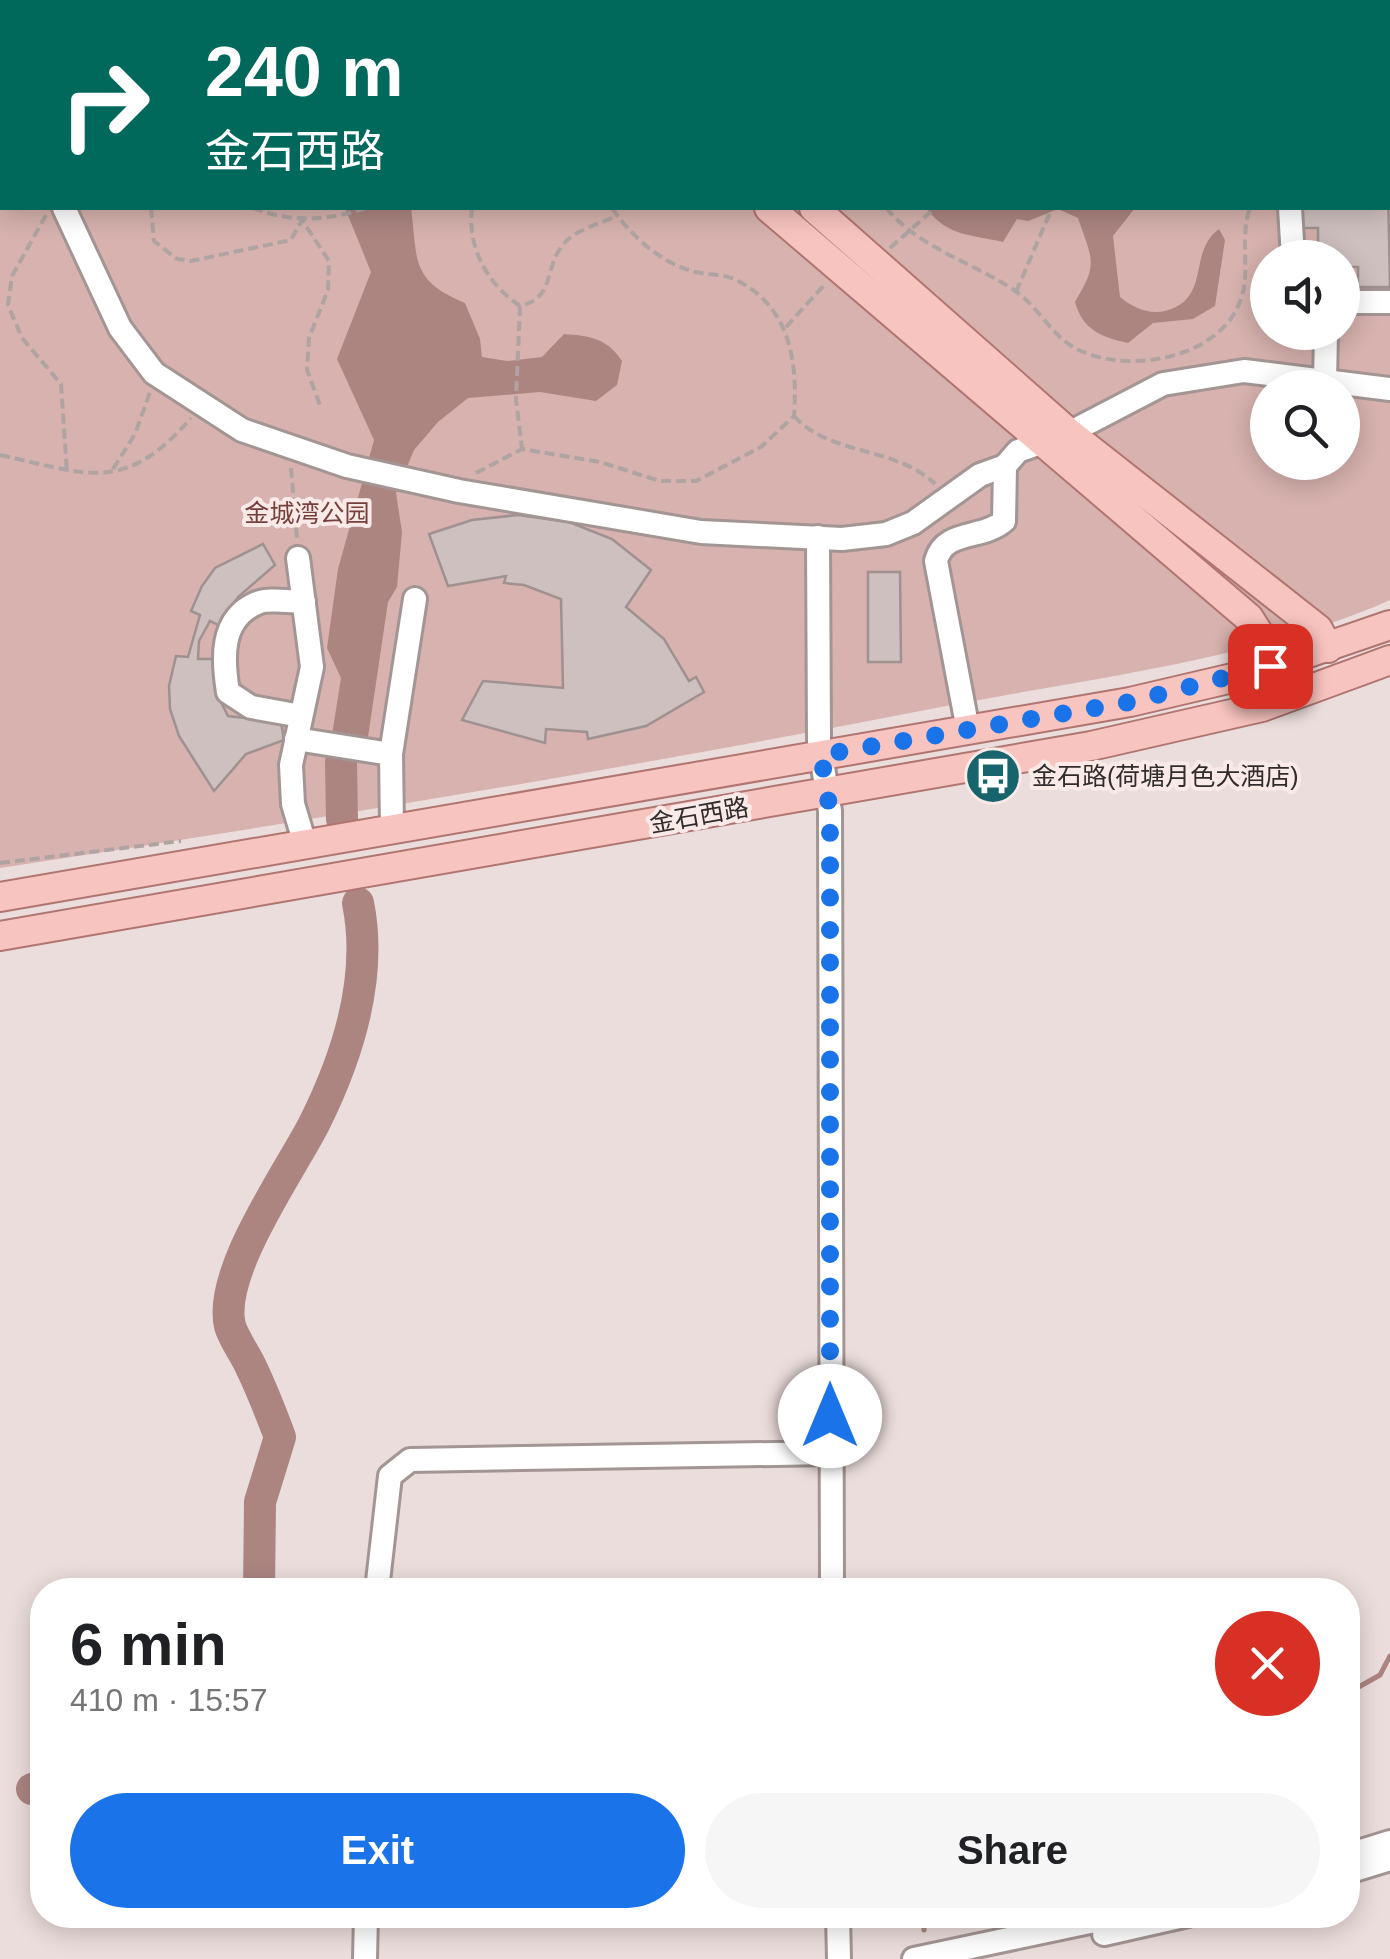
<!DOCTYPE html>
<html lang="en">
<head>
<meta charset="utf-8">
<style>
	:root { --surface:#fff; --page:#f6f6f6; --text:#202124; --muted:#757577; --accent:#1a73e8 }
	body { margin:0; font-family:Helvetica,"Noto Sans SC",sans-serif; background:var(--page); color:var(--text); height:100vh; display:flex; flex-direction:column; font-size:38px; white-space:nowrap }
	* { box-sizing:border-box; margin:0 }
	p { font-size:32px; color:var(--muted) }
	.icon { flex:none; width:55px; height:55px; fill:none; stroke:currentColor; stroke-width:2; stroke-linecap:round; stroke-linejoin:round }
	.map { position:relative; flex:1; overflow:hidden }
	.drawer { position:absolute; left:30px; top:1578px; width:1330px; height:350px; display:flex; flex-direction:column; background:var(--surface); border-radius:40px; box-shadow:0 5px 25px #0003 }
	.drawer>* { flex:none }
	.guide { position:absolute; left:0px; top:0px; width:1390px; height:210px; box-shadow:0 5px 25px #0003; background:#00695c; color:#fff; overflow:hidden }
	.fabs { position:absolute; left:1250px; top:240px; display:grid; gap:20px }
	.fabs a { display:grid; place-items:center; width:110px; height:110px; border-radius:50%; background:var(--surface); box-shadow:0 5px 25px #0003; font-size:50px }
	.pin { position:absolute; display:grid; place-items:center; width:85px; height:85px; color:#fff; margin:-42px; border-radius:20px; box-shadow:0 5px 15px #0006 }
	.me { position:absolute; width:110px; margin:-55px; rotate:0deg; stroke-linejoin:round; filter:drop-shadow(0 0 8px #0008) }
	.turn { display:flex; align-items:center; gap:35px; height:210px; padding:0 40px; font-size:45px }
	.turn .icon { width:130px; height:130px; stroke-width:2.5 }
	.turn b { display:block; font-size:70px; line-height:85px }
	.round { display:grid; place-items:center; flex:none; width:105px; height:105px; border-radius:52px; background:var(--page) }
	.overview { display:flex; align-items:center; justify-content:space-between; height:170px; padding:0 40px }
	h1 { font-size:60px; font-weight:800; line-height:75px }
	.primary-button { display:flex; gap:20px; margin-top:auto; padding:20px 40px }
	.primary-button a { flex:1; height:115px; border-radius:60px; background:var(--accent); color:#fff; font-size:40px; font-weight:800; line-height:115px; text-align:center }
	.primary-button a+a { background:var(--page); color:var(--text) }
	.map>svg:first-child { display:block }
</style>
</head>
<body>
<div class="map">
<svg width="1390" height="1959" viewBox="0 0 1390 1959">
	<rect width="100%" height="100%" fill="#ebdddb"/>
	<path fill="#d7b2ae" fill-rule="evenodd" d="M 0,0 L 1390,0 L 1390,600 C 1256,660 1085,679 941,707 C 629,768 315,820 0,868 ZM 2,2 L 1388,2 L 1388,208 L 2,208 ZM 1268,258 L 1342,258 L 1342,332 L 1268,332 ZM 1268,388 L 1342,388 L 1342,462 L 1268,462 Z"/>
	<g fill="#ac8581">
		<path d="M 979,0 L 1390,0 L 1390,95 L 1388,2 Z"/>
		<path d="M 345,208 L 411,208 C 418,261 410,280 465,303 L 480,339 L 482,357 L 507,361 L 542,357 L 564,334 C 590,336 607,338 622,361 L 617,385 L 596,401 L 540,392 L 468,398 L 438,422 L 414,450 L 396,493 L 402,532 L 397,587 L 388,602 L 368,737 L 332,735 L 341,678 L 327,648 L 338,569 L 374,440 L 337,359 L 371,272 Z"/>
		<path d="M 926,208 L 1135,208 L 1113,236 L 1120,297 C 1132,307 1148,315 1165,311 C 1212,299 1187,252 1219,229 L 1225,240 L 1215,306 L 1193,319 L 1153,323 L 1128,343 C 1101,337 1083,330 1075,302 C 1098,263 1093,262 1078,218 L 1058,209 L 1028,221 L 1017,219 L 1003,242 C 970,234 948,237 926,208 Z"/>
	</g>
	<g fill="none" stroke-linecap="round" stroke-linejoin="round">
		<g stroke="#ac8581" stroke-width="5">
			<path d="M 1348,1693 L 1380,1675 L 1390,1656"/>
			<path d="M 924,1930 L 924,1915"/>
		</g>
		<g stroke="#ac8581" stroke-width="32">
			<path d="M 341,763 L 342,819"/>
			<path d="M 259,1590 L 260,1502 L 280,1437 C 271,1413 262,1390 251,1367 C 245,1354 234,1339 230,1326 C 217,1273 290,1171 314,1124 C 348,1056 373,977 358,903"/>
			<path d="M 32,1789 L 42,1785"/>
		</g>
	</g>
	<g fill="#cec0bf" stroke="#9f9190" stroke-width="2.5">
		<path d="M 47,0 L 119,0 L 119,2 L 48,2 Z"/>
		<path d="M 1388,186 L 1390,287 L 1358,287 L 1358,267 L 1342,267 L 1342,258 L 1309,258 L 1318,248 L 1318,228 L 1301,228 L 1301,208 L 1388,208 Z"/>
		<path d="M 518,515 L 569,522 L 612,539 L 651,570 L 626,607 L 664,639 L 689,681 L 696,677 L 704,692 L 646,726 L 588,739 L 587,732 L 546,729 L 545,743 L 462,720 L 483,681 L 563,688 L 561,599 L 524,585 L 504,583 L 506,576 L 448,586 L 429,534 L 472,520 Z"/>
		<path d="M 263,544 L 275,565 L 238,597 L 218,625 L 210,621 L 199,641 L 198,659 L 215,659 L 221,702 L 228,716 L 281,722 L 284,740 L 246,754 L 214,791 L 179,736 L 170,709 L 169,686 L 176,656 L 188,657 L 200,615 L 191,611 L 202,586 L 215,568 Z"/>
		<path d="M 868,572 L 900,572 L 901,662 L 868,662 Z"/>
	</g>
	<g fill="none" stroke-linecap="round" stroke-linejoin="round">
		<g stroke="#a39593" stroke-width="28">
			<g id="minor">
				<path d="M 18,0 L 18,2"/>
				<path d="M 0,44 L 2,42"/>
				<path d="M 64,208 L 120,328 L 154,373 L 242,430 L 347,466 L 459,491 L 701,532 L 842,539 L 886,534 L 913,523 L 980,475 L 1005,466"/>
				<path d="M 1290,208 L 1293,258"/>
				<path d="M 1342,302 L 1390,302"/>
				<path d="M 1325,382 L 1326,332"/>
				<path d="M 818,537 L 819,742 L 830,811 L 832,1590"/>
				<path d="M 298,558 L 312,667 L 291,765 L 293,804 L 305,844"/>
				<path d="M 301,716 L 251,707 L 228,692 C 223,661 219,619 257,603 C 268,598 291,602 304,602"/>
				<path d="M 968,730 L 936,561 C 944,529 982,540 1004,521 L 1005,466 L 1018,451 L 1069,433 L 1163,384 L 1244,371 L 1390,389"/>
				<path d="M 296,739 L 391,754"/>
				<path d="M 392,827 L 391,754 L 415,599"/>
				<path d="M 377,1590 L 390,1476 L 410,1460 L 830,1453"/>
				<path d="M 1348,1855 L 1390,1842"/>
				<path d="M 1348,1872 L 1390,1859"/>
				<path d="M 838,1915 L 839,1959"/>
				<path d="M 1104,1934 L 1188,1915"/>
				<path d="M 365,1959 L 366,1915"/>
				<path d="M 914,1959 L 1123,1915"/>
			</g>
		</g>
		<g stroke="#b07570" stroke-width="32">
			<g id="major">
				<path d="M 442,0 L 447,2"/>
				<path d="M 499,0 L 504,2"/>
				<path d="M 769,208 L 1249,618 L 1266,645 L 1271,666"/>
				<path d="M 814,208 L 1069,433 L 1318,629 L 1328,648"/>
				<path d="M 0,897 L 1130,702 L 1241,676 L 1390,625"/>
				<path d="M 0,936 L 1091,746 L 1262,707 L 1390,660"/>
			</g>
		</g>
		<g stroke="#afa4a2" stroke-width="4" stroke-dasharray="10 5" stroke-linecap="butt">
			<path d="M 229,0 L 235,2"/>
			<path d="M 752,0 L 755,2"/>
			<path d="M 157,2 L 161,0"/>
			<path d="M 648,2 L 650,0"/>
			<path d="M 1388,138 L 1390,138"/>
			<path d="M 151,208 L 154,241 L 177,259 L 191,261 L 291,240 L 302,220 L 329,261 L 328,290 L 309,338 L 307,370 L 321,408"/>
			<path d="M 253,208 C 292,223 327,221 366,208"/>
			<path d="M 472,208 C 467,247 487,284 520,306 C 555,298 544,269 562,246 C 573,230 600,224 617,216"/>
			<path d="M 886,208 C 921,249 970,261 1014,290 C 1037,305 1052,336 1075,348 C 1126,376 1221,359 1241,299 C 1251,272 1239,238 1250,208"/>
			<path d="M 46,215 L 12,276 L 8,305 L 22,338 L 61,384 L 67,473"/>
			<path d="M 890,248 L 935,208"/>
			<path d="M 1016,292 L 1052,208"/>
			<path d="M 520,306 L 516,399 L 522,449"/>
			<path d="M 786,327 L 826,283"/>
			<path d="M 794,416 C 830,456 896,446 935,484"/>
			<path d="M 0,455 C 88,474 124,495 191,418"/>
			<path d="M 291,468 L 297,538"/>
			<path d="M 113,469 L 135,434 L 150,392"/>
			<path d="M 476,473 L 522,449 L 600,462 L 660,481 L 696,481 L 761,447 L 794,416 C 798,361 790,305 734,279 C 723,274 708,275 696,272 C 663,265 630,235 612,208"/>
			<path d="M 0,863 L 181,841"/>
		</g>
		<use href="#minor" stroke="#fff" stroke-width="22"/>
		<use href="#major" stroke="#f8c4bf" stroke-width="28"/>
	</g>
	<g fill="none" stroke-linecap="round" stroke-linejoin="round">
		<path stroke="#1a73e8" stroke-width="18" stroke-dasharray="0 32.4" d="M 830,1416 L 830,811 L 821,755 L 1130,702 L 1270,666"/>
	</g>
	<defs>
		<g id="bus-disc" transform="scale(2.875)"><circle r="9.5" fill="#17646c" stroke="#f9eae8"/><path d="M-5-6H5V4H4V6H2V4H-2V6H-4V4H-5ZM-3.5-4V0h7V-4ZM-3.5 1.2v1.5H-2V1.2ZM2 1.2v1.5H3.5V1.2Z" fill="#fff"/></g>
	</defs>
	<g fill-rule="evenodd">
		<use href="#bus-disc" x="993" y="776"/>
	</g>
	<g text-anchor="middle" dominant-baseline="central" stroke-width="8" stroke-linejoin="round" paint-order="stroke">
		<g font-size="25" fill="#773f3b" stroke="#f9eae8">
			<text x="307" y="513">金城湾公园</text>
		</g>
		<g font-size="25" fill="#322c2c" stroke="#f9eae8" text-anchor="start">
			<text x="1032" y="776">金石路(荷塘月色大酒店)</text>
		</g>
		<g font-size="25" fill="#322c2c" stroke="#f9eae8">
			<text transform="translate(699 815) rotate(-10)">金石西路</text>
		</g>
	</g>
</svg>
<div class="fabs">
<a><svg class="icon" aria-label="sound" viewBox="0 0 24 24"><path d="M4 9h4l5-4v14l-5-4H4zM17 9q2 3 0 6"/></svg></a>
<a><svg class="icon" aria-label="search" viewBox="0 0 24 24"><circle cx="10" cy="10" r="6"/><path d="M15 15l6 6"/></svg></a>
</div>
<div class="pin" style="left:1270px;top:666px;background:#d93025"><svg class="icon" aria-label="arrive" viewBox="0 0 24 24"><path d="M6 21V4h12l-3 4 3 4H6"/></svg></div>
<svg class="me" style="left:830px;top:1416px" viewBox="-20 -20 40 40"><circle r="19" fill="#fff"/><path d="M0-13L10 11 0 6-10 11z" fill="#1a73e8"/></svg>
<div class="guide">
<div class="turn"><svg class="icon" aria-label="right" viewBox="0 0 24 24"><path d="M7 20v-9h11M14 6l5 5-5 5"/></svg><div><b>240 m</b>金石西路</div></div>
</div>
<section class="drawer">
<div class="overview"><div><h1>6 min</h1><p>410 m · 15:57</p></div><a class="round" style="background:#d93025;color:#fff"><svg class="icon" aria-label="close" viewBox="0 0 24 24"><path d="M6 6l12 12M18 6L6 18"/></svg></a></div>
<div class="primary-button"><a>Exit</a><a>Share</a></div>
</section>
</div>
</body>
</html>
